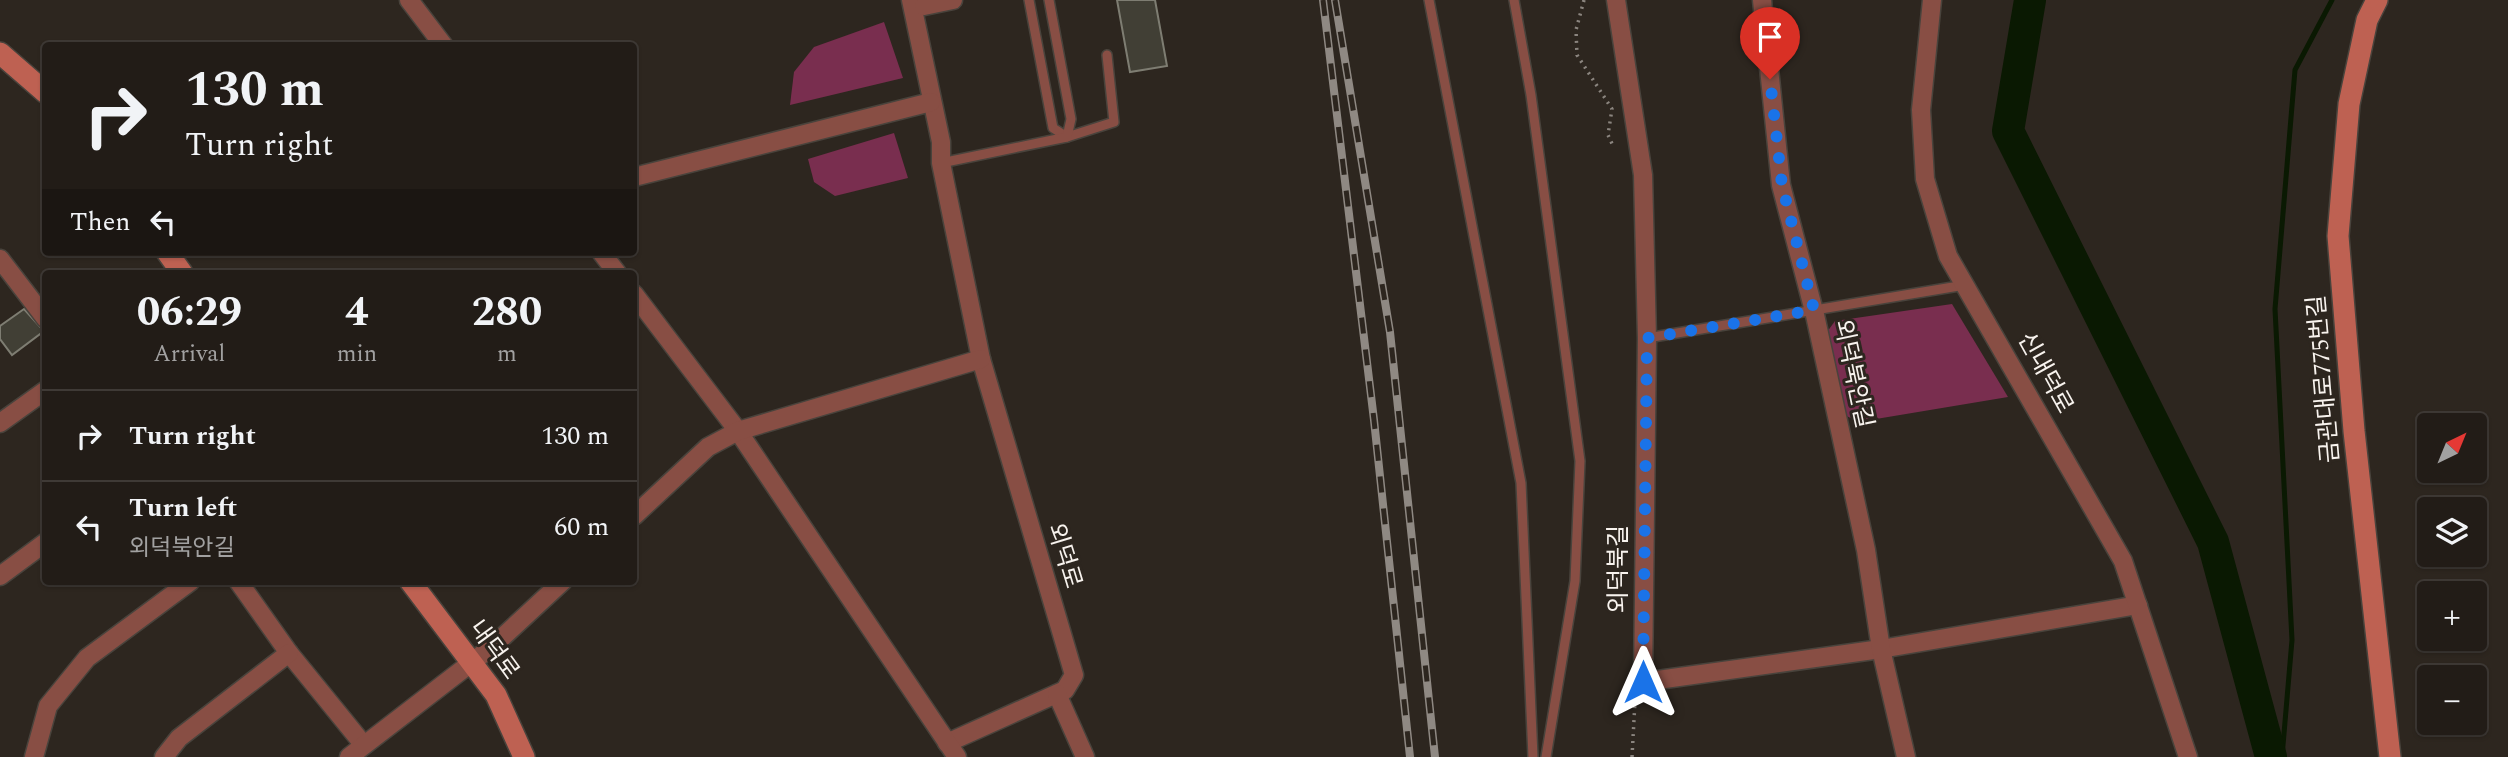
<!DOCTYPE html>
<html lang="en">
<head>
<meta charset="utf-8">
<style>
	:root { --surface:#221c17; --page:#2a2520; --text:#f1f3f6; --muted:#a2a1a1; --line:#3f3a36 }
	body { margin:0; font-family:Spectral,"Noto Sans KR",serif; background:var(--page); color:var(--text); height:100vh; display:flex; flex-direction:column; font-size:26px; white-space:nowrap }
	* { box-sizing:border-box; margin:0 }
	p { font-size:23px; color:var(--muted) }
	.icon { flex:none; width:38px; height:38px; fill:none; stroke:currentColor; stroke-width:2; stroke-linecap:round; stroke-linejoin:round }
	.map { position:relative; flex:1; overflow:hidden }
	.side { position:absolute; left:42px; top:270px; width:595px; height:315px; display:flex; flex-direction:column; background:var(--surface); border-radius:7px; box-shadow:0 2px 5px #0004,0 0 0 2px var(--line) }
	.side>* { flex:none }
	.top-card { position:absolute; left:42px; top:42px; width:595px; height:214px; border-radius:7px; box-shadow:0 2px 5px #0004,0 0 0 2px var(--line); background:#221c17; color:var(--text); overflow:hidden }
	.needle { width:46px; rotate:43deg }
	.controls { position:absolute; left:2417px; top:413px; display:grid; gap:14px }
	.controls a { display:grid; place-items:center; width:70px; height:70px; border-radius:7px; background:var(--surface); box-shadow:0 2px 5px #0004,0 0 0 2px var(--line); font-size:35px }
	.pin { position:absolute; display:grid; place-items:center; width:60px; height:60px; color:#fff; margin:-72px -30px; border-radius:50% 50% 50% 0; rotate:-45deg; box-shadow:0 0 7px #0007 }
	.pin .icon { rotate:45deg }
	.me { position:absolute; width:77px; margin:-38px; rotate:0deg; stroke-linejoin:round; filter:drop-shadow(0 0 5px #0008) }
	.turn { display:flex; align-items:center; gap:24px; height:147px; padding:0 28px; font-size:32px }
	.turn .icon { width:91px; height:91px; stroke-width:2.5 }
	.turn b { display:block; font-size:49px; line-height:60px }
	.then { display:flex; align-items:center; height:66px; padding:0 28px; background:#0003; gap:14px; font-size:26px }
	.eta { display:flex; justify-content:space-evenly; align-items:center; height:119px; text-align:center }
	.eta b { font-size:42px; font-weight:700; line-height:49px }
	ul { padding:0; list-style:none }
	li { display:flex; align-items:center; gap:21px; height:91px; padding:0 28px; border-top:2px solid var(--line) }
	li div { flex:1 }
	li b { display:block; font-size:26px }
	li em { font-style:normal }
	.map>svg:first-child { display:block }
</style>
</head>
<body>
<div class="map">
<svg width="2508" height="757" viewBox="0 0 2508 757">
	<rect width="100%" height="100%" fill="#2d261f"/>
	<g fill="#792e4f">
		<path d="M 884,22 L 903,78 L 790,105 L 794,72 L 814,47 Z"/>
		<path d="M 894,133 L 908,178 L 835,196 L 814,182 L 808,159 Z"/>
		<path d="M 1952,304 L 2008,397 L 1858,422 L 1843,414 L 1827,332 L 1835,321 Z"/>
	</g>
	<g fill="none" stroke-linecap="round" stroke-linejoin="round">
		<path stroke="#0a1902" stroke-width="5" d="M 2282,757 L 2292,640 L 2275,309 L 2295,70 L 2332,0"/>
		<path stroke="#0a1902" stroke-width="32" d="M 2030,0 L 2008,131 L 2213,542 L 2271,757"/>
	</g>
	<g fill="#413f35" stroke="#7e7d72" stroke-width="2">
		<path d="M 1117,0 L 1155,0 L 1167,66 L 1130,72 Z"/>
		<path d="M 24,309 L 44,331 L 12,355 L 0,339 L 0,326 Z"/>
	</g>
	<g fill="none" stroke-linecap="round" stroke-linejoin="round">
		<g stroke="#49433c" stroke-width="12">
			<g id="lane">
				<path d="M 1029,0 L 1053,128 L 1067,137 L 1114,122 L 1107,55"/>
				<path d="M 1429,0 L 1521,483 L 1533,757"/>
				<path d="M 1514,0 L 1531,95 L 1580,461 L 1575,581 L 1546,757"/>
				<path d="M 941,163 L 1067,137 L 1071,119 L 1049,0"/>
				<path d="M 1647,338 L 1965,285"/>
			</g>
		</g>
		<g stroke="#49433c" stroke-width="21">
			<g id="street">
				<path d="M 409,0 L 444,46"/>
				<path d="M 911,0 L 941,142 L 941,163 L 981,359 L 1074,675 L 1065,690 L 947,743"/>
				<path d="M 1616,0 L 1643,175 L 1647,338 L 1643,682 L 1881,649 L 2138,605"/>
				<path d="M 1762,0 L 1781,185 L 1815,315 L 1866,550 L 1881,649 L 1906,757"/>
				<path d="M 1932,0 L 1921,110 L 1925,179 L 1948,256 L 2123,561 L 2188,757"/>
				<path d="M 924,6 L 953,0"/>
				<path d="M 634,177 L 931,102"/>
				<path d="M 601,252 L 617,273"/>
				<path d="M 0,259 L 46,319"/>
				<path d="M 634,294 L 738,431 L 957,757"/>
				<path d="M 0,423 L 46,390"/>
				<path d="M 634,516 L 708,447 L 738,431 L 981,359"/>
				<path d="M 0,576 L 46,542"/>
				<path d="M 238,581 L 289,653 L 363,744"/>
				<path d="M 1057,694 L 1085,757"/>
				<path d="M 34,757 L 48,706 L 87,658 L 191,581"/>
				<path d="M 164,757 L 179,738 L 289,653"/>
				<path d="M 349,757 L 493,646 L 563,581"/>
			</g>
		</g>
		<g stroke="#49433c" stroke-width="24">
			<g id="secondary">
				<path d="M 2377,0 L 2367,20 L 2349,104 L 2338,236 L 2354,431 L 2390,757"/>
				<path d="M 0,53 L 46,93"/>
				<path d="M 167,252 L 182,273"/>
				<path d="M 410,581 L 496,695 L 524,757"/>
			</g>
		</g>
		<g stroke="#8b857f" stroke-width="3.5" stroke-dasharray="2 5" stroke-linecap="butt">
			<path d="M 1584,0 L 1576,30 L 1577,55 L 1612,109 L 1608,135 L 1614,148"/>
			<path d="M 1632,757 L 1635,701"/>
		</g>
		<use href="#lane" stroke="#884e44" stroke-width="9"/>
		<use href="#street" stroke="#884e44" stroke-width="18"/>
		<use href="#secondary" stroke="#be6152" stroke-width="21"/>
		<g stroke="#8f8983" stroke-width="8">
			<g id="rail">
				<path d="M 1323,0 L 1374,420 L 1410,757"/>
				<path d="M 1335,0 L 1390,332 L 1435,757"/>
			</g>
		</g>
		<use href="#rail" stroke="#2d261f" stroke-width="5" stroke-dasharray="16" stroke-linecap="butt"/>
	</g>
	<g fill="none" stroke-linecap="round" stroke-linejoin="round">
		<path stroke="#1a73e8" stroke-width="12" stroke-dasharray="0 21.6" d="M 1643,682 L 1647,338 L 1814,310 L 1782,185 L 1770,79"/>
	</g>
	<g text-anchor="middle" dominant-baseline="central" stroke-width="6" stroke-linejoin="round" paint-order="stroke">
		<g font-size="24" fill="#f8f3ee" stroke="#2d261f">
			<text transform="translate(2045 373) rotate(61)">신내덕로</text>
			<text transform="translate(1853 374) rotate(78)">외덕북안길</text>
			<text transform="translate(2324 379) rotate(-95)">금관대로775번길</text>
			<text transform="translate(1064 556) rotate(73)">외덕로</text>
			<text transform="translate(1619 569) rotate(-90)">외덕북길</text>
			<text transform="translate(494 650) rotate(54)">내덕로</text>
		</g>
	</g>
</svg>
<div class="controls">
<a><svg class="needle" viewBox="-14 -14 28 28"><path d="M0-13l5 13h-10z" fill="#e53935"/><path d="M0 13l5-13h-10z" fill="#a2a1a1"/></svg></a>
<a><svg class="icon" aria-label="layers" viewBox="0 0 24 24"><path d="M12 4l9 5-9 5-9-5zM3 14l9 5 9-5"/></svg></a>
<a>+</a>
<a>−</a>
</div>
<div class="pin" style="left:1770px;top:79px;background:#d93025"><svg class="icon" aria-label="arrive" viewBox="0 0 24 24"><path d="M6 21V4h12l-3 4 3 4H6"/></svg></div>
<svg class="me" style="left:1643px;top:682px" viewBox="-20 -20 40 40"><path d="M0-17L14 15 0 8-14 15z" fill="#1a73e8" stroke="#fff" stroke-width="4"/></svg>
<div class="top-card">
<div class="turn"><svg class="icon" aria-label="right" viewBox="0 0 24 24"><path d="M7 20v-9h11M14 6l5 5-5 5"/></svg><div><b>130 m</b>Turn right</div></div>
<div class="then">Then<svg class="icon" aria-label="left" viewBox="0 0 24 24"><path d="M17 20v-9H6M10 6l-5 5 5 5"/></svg></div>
</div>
<section class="side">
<div class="eta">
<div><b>06:29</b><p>Arrival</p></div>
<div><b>4</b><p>min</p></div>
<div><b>280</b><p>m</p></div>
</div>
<ul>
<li><svg class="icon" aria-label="right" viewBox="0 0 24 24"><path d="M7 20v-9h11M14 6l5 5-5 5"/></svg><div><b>Turn right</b></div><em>130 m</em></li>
<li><svg class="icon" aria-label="left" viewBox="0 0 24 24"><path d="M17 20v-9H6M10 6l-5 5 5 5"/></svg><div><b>Turn left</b><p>외덕북안길</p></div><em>60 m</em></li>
</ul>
</section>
</div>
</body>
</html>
